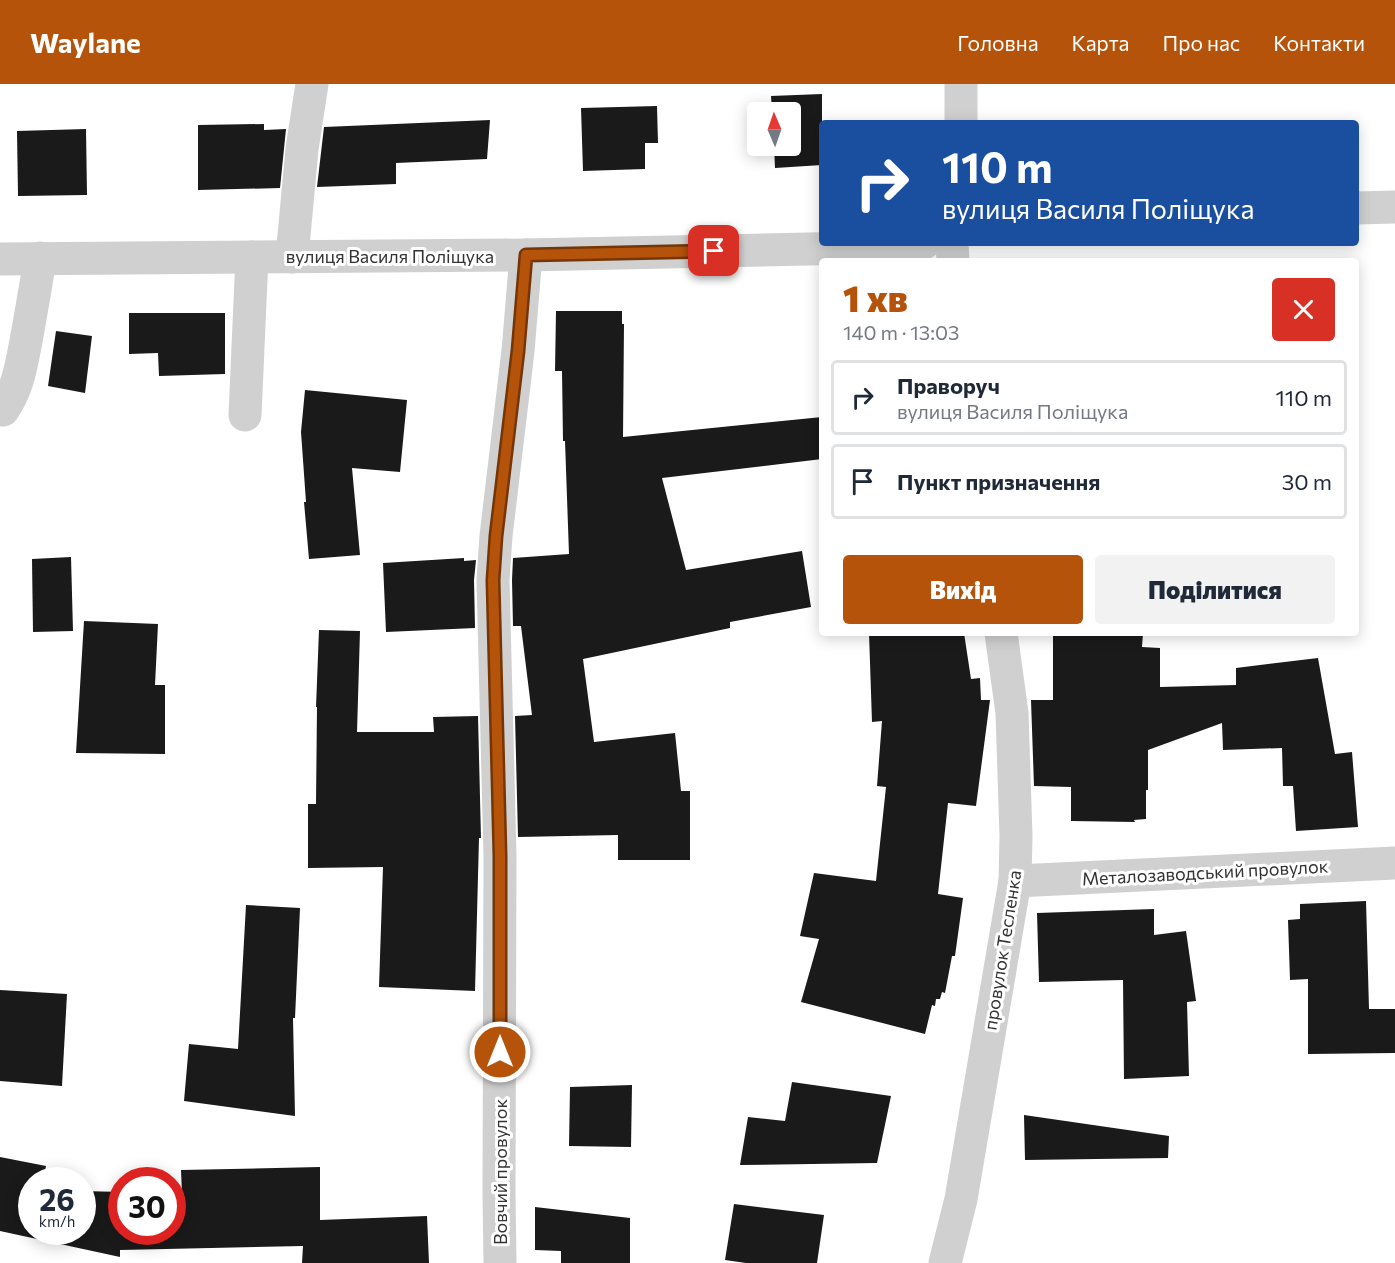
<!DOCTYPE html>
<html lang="uk">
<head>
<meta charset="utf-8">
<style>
	:root { --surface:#fff; --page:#f2f2f3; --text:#1f2937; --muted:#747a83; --line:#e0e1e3; --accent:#b45309 }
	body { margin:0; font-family:Commissioner,sans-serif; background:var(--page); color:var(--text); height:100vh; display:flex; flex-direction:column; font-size:22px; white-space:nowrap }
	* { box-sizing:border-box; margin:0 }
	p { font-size:20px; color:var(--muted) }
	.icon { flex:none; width:33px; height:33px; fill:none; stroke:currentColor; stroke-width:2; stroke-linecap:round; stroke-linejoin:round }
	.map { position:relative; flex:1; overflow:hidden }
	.drawer { position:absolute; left:819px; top:174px; width:540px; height:378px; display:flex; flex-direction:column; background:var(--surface); border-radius:6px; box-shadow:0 3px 15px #0003 }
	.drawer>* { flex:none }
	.banner { position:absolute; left:819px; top:36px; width:540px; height:126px; border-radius:6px; box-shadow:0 3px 15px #0003; background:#1a4fa0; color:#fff; overflow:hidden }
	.needle { width:39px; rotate:358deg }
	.fabs { position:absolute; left:747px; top:18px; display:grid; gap:12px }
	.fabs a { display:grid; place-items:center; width:54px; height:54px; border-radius:6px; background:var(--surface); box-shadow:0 3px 15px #0003; font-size:30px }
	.speed { position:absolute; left:18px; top:1083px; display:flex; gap:12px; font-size:30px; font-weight:700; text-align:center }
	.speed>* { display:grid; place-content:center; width:78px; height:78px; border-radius:50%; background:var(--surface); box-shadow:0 3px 15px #0003; line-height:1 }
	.speed small { font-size:15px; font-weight:400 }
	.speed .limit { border:9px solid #d22; background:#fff; color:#111 }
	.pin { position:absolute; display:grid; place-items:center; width:51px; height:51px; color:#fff; margin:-26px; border-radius:12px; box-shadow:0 3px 9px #0006 }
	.me { position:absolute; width:66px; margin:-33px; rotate:0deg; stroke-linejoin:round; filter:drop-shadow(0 0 4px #0008) }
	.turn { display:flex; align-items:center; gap:21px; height:126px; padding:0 24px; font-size:27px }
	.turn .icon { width:78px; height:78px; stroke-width:2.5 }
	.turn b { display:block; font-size:42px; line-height:51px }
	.round { display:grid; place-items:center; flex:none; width:63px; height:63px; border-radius:6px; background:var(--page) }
	.summary { display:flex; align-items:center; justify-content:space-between; height:102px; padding:0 24px }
	h1 { font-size:36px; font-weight:800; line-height:45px; color:var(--accent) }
	.cta { display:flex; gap:12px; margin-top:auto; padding:12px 24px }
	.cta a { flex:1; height:69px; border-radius:6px; background:var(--accent); color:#fff; font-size:24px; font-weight:800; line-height:69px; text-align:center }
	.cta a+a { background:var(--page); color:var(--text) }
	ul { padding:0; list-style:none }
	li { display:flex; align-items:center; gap:18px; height:75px; margin:0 12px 9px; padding:0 12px; border:3px solid var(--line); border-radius:6px }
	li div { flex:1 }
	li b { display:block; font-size:22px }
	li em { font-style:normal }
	header { display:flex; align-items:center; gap:36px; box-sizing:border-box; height:84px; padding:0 30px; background:var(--accent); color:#fff }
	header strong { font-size:28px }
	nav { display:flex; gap:33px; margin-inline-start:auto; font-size:21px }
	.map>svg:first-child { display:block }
</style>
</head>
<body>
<header>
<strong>Waylane</strong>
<nav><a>Головна</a><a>Карта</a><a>Про нас</a><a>Контакти</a></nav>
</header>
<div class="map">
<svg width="1395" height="1179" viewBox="0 0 1395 1179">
	<rect width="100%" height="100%" fill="#fff"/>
	<g fill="#1a1a1a">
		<path d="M 822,10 L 822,81 L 775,84 L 774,62 L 790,62 L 790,28 L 772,28 L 771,12 Z"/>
		<path d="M 657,22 L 658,59 L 645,59 L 645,85 L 583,87 L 581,24 Z"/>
		<path d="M 490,36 L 487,75 L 396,79 L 396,100 L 317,103 L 324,43 Z"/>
		<path d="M 264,40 L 264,46 L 286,45 L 280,104 L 198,106 L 198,41 Z"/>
		<path d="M 86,45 L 87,111 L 18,112 L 17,47 Z"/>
		<path d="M 556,227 L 622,227 L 622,240 L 624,240 L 623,353 L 822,333 L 822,375 L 662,394 L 686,486 L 802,467 L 811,523 L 730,538 L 730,544 L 583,575 L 594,658 L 675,649 L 681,707 L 690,707 L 690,776 L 618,776 L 618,751 L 518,753 L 515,632 L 532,631 L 521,542 L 513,542 L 512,496 L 513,474 L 569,470 L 565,357 L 563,357 L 562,287 L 555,287 Z"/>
		<path d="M 129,229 L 225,229 L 225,290 L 159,292 L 158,269 L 129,270 Z"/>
		<path d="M 56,247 L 92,252 L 85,309 L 48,302 Z"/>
		<path d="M 305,306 L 407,316 L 400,388 L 352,384 L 360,471 L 309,475 L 304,418 L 306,418 L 301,348 Z"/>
		<path d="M 71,473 L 73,547 L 33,548 L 32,475 Z"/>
		<path d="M 464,474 L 464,477 L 476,476 L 474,496 L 475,544 L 386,548 L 383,479 Z"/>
		<path d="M 84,537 L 158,540 L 155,601 L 165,601 L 165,670 L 76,669 Z"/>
		<path d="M 319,546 L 360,547 L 357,648 L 434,648 L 433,633 L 478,632 L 481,754 L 479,754 L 475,907 L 379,903 L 383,783 L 308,784 L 308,720 L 316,720 L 317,623 L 316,623 Z"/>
		<path d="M 869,549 L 964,549 L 971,595 L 980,594 L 981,616 L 990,616 L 976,722 L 948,719 L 938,810 L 963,814 L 955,872 L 952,872 L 945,909 L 942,908 L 940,915 L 936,915 L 935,922 L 932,921 L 925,950 L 801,918 L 819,855 L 800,852 L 814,789 L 876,797 L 886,703 L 877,702 L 882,637 L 872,638 Z"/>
		<path d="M 1053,549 L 1143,549 L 1142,563 L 1160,564 L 1160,603 L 1236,601 L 1236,584 L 1318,574 L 1335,670 L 1352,668 L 1358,743 L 1296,747 L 1293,702 L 1283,702 L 1282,664 L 1223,666 L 1222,639 L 1148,666 L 1148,706 L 1146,706 L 1146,735 L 1134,736 L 1135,738 L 1071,737 L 1071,703 L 1034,702 L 1031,616 L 1053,616 Z"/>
		<path d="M 1366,817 L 1369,925 L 1395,925 L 1395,969 L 1308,970 L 1308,895 L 1290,896 L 1288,836 L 1300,835 L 1300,820 Z"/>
		<path d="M 246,821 L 300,824 L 295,934 L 293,934 L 295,1032 L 184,1017 L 189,960 L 238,965 Z"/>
		<path d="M 1154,825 L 1154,851 L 1186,847 L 1196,917 L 1187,918 L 1189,992 L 1124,995 L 1123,896 L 1039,898 L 1037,829 Z"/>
		<path d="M 0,906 L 67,910 L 62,1002 L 0,997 Z"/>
		<path d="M 792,998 L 891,1012 L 877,1079 L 740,1081 L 748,1033 L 785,1037 Z"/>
		<path d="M 632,1001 L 631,1063 L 569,1062 L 570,1003 Z"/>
		<path d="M 1024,1031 L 1169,1052 L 1168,1074 L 1025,1076 Z"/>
		<path d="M 0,1073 L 46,1082 L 43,1096 L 32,1096 L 32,1148 L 82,1148 L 82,1107 L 122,1108 L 122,1148 L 172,1148 L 172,1109 L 182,1110 L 181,1086 L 320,1083 L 320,1136 L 427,1132 L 429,1179 L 302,1179 L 303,1162 L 120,1166 L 120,1173 L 0,1147 Z"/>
		<path d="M 734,1120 L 824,1131 L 817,1179 L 746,1179 L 725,1176 Z"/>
		<path d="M 535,1123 L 630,1134 L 630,1179 L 561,1179 L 561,1167 L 535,1166 Z"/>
	</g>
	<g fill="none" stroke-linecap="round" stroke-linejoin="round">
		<g stroke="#d0d0d0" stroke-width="33">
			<path d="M 961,39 L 961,0"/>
			<path d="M 1356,124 L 1395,123"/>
			<path d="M 952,159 L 953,177"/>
			<path d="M 292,173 L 302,65 L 312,0"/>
			<path d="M 0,175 L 526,171 L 855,164 L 924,159"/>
			<path d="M 3,326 C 18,304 21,283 26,257 C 31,229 36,202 40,174"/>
			<path d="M 245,331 L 252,173"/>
			<path d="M 1015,797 L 1395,779"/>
			<path d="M 500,1179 L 499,1108 L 500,772 L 493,496 L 496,452 L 518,267 L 526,171"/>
			<path d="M 945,1179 L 961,1115 L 1015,797 L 1016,752 L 1012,629 L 1001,549"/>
		</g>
	</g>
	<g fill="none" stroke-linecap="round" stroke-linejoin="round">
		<g stroke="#753606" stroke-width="15">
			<path id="route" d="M 500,968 L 500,772 L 493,496 L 496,452 L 518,267 L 526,171 L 714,167"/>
		</g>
		<use href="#route" stroke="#b45309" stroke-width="10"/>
	</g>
	<g text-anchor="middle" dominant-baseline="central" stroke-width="6" stroke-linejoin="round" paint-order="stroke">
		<g font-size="18" fill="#333" stroke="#fff">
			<text x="390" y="172">вулиця Василя Поліщука</text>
			<text transform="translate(1205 788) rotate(-3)">Металозаводський провулок</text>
			<text transform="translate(1002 866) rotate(-81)">провулок Тесленка</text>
			<text transform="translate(500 1088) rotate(-90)">Вовчий провулок</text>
		</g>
	</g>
</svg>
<div class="fabs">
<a><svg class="needle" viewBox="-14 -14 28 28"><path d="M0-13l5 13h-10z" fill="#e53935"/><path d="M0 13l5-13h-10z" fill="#747a83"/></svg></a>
</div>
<div class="speed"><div>26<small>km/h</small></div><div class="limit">30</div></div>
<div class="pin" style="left:714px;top:167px;background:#d93025"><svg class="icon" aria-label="arrive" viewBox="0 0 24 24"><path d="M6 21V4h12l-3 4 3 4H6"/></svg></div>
<svg class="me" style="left:500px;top:968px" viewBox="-20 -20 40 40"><circle r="17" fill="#b45309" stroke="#fff" stroke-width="3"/><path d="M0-11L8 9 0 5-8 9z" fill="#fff"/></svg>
<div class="banner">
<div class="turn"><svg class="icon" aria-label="right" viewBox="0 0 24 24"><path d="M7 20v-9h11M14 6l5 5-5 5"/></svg><div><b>110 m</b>вулиця Василя Поліщука</div></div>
</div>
<section class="drawer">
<div class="summary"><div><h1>1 хв</h1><p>140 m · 13:03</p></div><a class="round" style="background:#d93025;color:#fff"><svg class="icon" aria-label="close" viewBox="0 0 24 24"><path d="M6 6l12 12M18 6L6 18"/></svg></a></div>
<ul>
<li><svg class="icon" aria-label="right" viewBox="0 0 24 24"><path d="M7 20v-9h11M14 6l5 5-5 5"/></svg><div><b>Праворуч</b><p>вулиця Василя Поліщука</p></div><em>110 m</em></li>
<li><svg class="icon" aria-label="arrive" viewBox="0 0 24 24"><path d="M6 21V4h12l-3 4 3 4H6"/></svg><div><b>Пункт призначення</b></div><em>30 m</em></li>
</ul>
<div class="cta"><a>Вихід</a><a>Поділитися</a></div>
</section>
</div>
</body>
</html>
